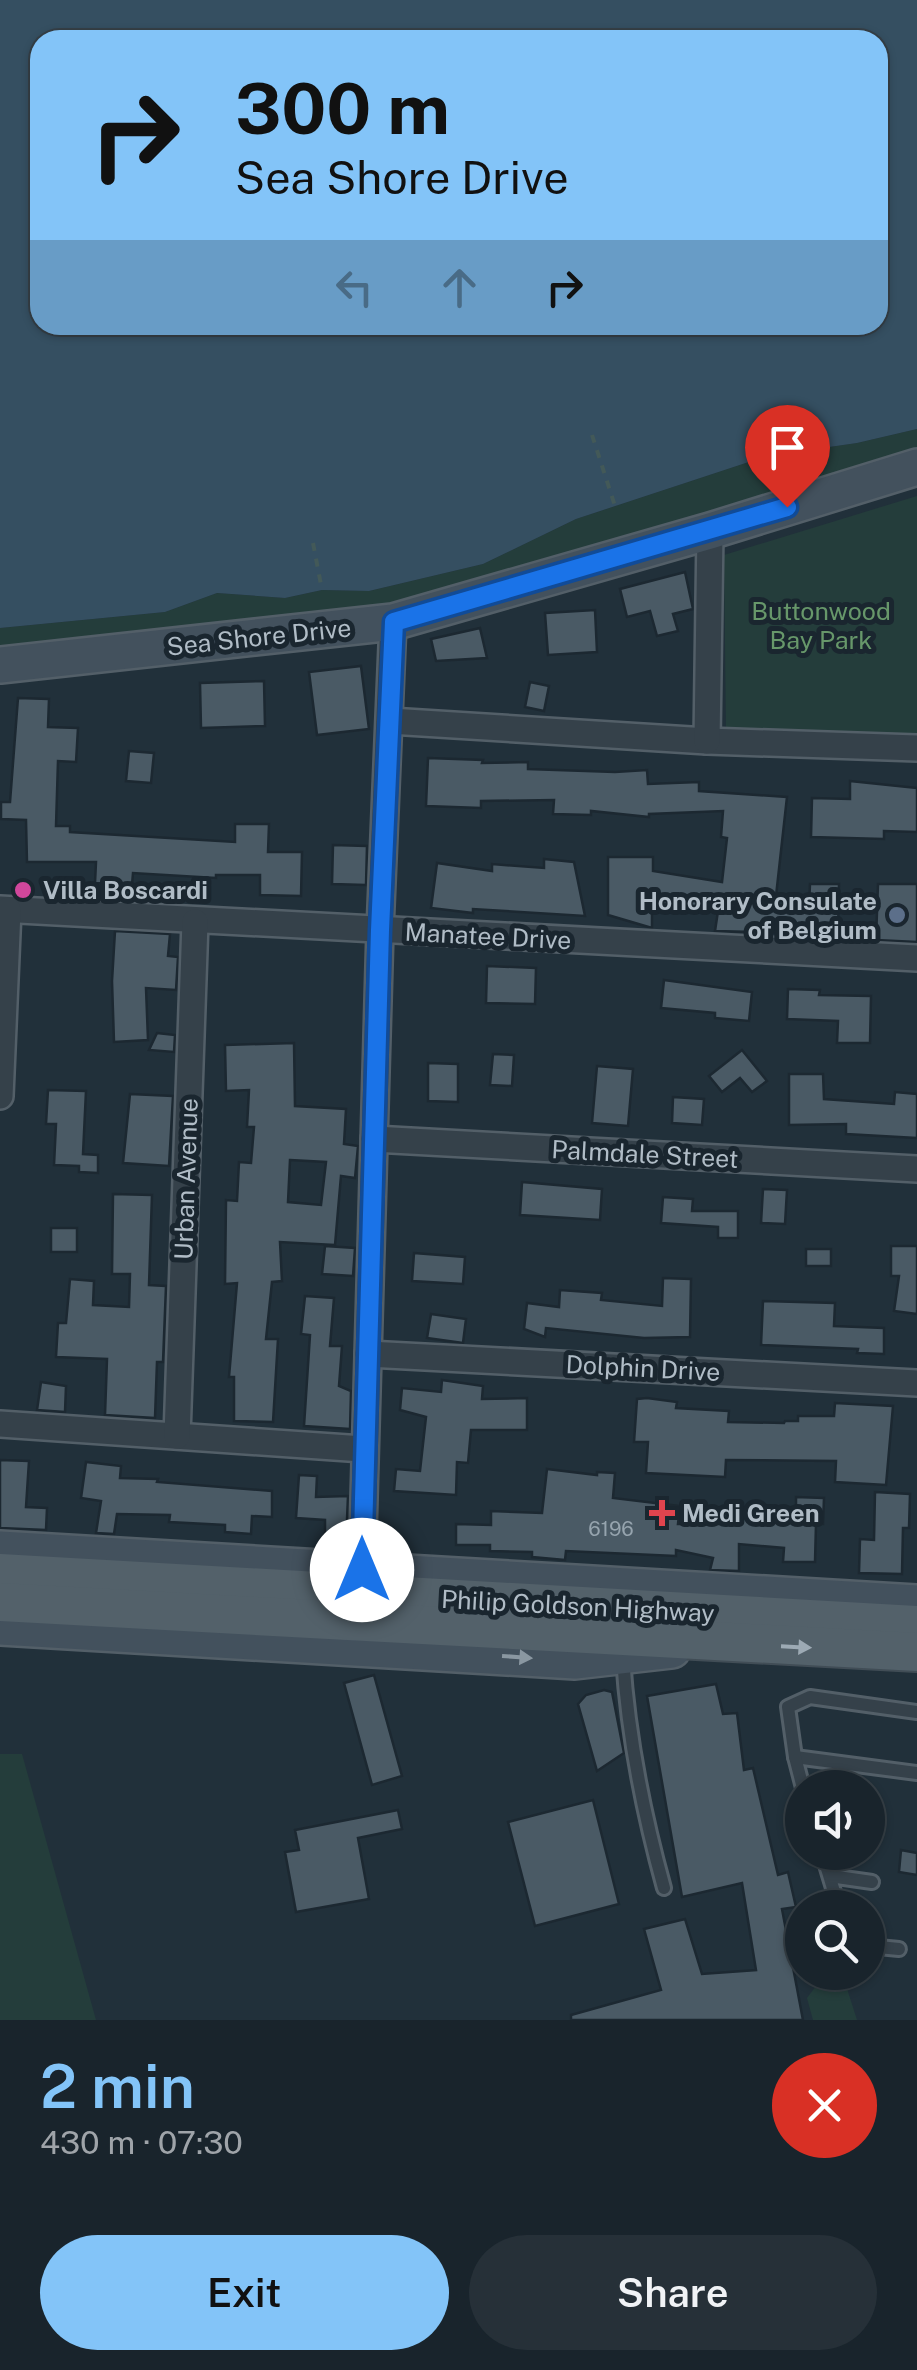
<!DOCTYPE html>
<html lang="en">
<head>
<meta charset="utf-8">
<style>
	:root { --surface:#19242c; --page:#263038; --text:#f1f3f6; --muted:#9fa4a9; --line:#374148; --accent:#83c4f8 }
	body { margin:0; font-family:"Public Sans",sans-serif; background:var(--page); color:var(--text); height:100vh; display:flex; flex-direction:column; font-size:38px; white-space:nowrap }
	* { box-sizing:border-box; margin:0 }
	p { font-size:32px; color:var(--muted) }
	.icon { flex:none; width:55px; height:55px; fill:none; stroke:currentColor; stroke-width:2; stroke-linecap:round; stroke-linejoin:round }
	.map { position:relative; height:2020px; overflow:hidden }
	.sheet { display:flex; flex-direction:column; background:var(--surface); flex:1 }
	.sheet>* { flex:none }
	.guide { position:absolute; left:30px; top:30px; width:858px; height:305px; border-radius:30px; box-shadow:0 2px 8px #0004,0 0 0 2px var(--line); background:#83c4f8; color:#111; overflow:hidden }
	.controls { position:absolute; left:785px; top:1770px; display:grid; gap:20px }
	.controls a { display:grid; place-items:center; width:100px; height:100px; border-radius:50%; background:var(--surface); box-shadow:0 2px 8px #0004,0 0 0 2px var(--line); font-size:50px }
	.pin { position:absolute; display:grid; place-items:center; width:85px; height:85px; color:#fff; margin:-102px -42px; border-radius:50% 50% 50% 0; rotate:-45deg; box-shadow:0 0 10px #0007 }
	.pin .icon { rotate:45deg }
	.me { position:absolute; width:110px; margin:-55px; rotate:0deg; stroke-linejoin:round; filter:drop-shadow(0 0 8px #0008) }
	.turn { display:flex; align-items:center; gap:35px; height:210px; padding:0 40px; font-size:45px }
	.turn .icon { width:130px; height:130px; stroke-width:2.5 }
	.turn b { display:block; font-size:70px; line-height:85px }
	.lanes { display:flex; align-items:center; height:95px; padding:0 40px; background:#0003; justify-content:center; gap:50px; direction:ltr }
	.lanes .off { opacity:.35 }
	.round { display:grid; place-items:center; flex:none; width:105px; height:105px; border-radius:52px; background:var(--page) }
	.summary { display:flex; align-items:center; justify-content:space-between; height:170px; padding:0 40px }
	h1 { font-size:60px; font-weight:600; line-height:75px; color:var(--accent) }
	.primary-button { display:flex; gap:20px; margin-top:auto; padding:20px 40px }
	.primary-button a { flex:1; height:115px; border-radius:60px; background:var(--accent); color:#111; font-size:40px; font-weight:600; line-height:115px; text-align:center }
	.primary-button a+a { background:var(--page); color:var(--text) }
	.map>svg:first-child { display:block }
</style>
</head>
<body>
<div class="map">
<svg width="917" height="2020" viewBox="0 0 917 2020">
	<rect width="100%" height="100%" fill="#21303a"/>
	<g fill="#243d3b">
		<path d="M 917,429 L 917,454 L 388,612 L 0,651 L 0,628 L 165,612 L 217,593 L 285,598 L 322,590 L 369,591 L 483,564 L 576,519 L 767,456 L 857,443 Z"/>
		<path d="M 917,496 L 917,741 L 726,729 L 724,555 Z"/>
		<path d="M 0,1754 L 22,1754 L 96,2020 L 0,2020 Z"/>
		<path d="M 826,1973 L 842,1973 L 857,2020 L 813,2020 L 807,1998 Z"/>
	</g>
	<path fill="#354f61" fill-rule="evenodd" d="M 0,0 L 917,0 L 917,429 L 857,443 L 767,456 L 576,519 L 483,564 L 369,591 L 322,590 L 285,598 L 217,593 L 165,612 L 0,628 ZM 40,40 L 878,40 L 878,325 L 40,325 Z"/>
	<g fill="#4a5a65" stroke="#1c2831" stroke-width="2.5" fill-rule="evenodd">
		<path d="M 685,572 L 693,609 L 673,614 L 678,631 L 657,636 L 650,611 L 627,617 L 620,589 Z"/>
		<path d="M 595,610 L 597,652 L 548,655 L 545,613 Z"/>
		<path d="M 480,628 L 487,658 L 436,661 L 431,639 Z"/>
		<path d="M 361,666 L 369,729 L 317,735 L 309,672 Z"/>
		<path d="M 264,681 L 265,726 L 201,728 L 200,683 Z"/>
		<path d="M 530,682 L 549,686 L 544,711 L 525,707 Z"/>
		<path d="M 18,698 L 49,699 L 48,727 L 78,728 L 76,762 L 58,761 L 56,826 L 70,826 L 70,832 L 235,842 L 235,824 L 269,824 L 268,852 L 302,852 L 301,896 L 260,895 L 260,875 L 216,875 L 216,878 L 133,873 L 132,885 L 95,883 L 96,862 L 27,862 L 26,820 L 1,819 L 1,802 L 10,802 Z"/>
		<path d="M 129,751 L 154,753 L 151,783 L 126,781 Z"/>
		<path d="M 428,758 L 483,760 L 482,763 L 528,762 L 528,769 L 615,772 L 647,770 L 648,784 L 699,782 L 699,791 L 787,797 L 775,905 L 809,906 L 810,884 L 839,884 L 838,934 L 715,931 L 718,911 L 652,902 L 652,928 L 608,915 L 608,857 L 653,857 L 653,871 L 722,882 L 727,838 L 721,837 L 723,811 L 649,814 L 649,817 L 591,811 L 591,815 L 553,814 L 554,800 L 481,801 L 481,808 L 426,806 Z"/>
		<path d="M 850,781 L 917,788 L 917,832 L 884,831 L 884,839 L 811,837 L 812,798 L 850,799 Z"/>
		<path d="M 333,845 L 367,846 L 366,885 L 332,884 Z"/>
		<path d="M 544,859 L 574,862 L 585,916 L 473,909 L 473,913 L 431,908 L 437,863 L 492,871 L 492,864 L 544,868 Z"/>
		<path d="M 878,884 L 917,884 L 917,942 L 876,940 Z"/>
		<path d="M 115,931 L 170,934 L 168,956 L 178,957 L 176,990 L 146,988 L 148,1040 L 114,1042 L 112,981 Z"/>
		<path d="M 487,966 L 536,968 L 535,1004 L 486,1003 Z"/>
		<path d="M 664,980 L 752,992 L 749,1021 L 715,1018 L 715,1013 L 661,1008 Z"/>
		<path d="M 788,989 L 820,990 L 819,995 L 871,996 L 870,1043 L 837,1043 L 838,1021 L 787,1019 Z"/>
		<path d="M 157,1033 L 175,1035 L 174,1052 L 149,1050 Z"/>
		<path d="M 294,1043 L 295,1106 L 346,1109 L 344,1144 L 358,1146 L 355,1178 L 341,1176 L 335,1245 L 280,1242 L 282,1281 L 272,1282 L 266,1339 L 278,1339 L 273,1422 L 234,1421 L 234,1377 L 229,1377 L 237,1283 L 225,1284 L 226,1200 L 237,1201 L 239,1162 L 251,1163 L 254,1127 L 247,1127 L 249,1090 L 226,1091 L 225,1045 ZM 290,1160 L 326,1162 L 321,1205 L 288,1202 Z"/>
		<path d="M 742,1050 L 767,1081 L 752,1092 L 740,1078 L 722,1092 L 709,1076 Z"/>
		<path d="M 493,1054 L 514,1055 L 512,1086 L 490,1085 Z"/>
		<path d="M 428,1063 L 458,1064 L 458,1102 L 428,1101 Z"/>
		<path d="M 597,1066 L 633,1069 L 628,1126 L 592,1123 Z"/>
		<path d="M 789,1074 L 823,1074 L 824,1099 L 894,1104 L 895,1092 L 917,1094 L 917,1138 L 846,1134 L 846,1124 L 789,1125 Z"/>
		<path d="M 48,1090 L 86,1091 L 83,1154 L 98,1155 L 98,1173 L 79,1172 L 79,1166 L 54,1165 L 56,1124 L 46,1124 Z"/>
		<path d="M 130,1094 L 173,1096 L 169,1166 L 123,1163 Z"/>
		<path d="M 673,1097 L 704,1099 L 702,1125 L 672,1123 Z"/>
		<path d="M 522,1182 L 602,1189 L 600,1220 L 520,1215 Z"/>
		<path d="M 763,1189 L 787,1190 L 785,1224 L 761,1223 Z"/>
		<path d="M 113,1194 L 152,1195 L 149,1285 L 166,1286 L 163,1362 L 157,1362 L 155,1418 L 105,1415 L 107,1359 L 56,1357 L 58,1323 L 66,1323 L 70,1279 L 94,1281 L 93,1305 L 129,1307 L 130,1274 L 112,1274 Z"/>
		<path d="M 663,1197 L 693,1199 L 692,1211 L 738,1211 L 738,1238 L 718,1238 L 718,1227 L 661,1223 Z"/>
		<rect x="51" y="1228" width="26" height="24"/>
		<path d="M 325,1246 L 355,1248 L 353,1276 L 322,1274 Z"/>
		<path d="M 891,1246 L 917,1246 L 917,1314 L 894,1311 L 899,1276 L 891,1276 Z"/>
		<rect x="806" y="1249" width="25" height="17"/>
		<path d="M 414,1253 L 465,1257 L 463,1284 L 412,1281 Z"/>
		<path d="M 663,1278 L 691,1279 L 690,1337 L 644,1338 L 546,1328 L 545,1337 L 524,1329 L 527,1303 L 559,1307 L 560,1290 L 602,1293 L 601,1300 L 662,1306 Z"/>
		<path d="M 305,1296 L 334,1298 L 330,1346 L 342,1346 L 339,1386 L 351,1391 L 350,1429 L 304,1426 L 310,1335 L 301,1334 Z"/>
		<path d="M 763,1301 L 835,1303 L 834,1326 L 884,1328 L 884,1354 L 857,1353 L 858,1349 L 761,1345 Z"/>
		<path d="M 431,1314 L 466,1319 L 463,1343 L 427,1338 Z"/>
		<path d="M 442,1380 L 483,1386 L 482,1399 L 527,1398 L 527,1430 L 471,1430 L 468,1463 L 457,1462 L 456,1495 L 394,1491 L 396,1469 L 420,1471 L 426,1417 L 400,1410 L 402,1388 L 441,1392 Z"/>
		<path d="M 41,1382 L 66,1386 L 65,1412 L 37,1410 Z"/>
		<path d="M 647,1398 L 677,1402 L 676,1408 L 729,1411 L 728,1422 L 784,1423 L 785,1421 L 798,1421 L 798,1416 L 834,1416 L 835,1403 L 893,1406 L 886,1485 L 835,1482 L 836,1461 L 726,1460 L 725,1477 L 646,1473 L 648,1442 L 634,1442 L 637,1399 Z"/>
		<path d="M 0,1460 L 29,1461 L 26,1507 L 47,1508 L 46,1530 L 0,1528 Z"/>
		<path d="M 86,1462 L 121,1466 L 120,1478 L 158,1479 L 157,1482 L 272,1491 L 272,1517 L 252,1516 L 251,1534 L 225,1532 L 225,1525 L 169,1522 L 170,1515 L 117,1514 L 114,1534 L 96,1533 L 101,1501 L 81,1498 Z"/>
		<path d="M 547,1469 L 597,1475 L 597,1472 L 615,1473 L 613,1498 L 680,1506 L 678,1524 L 736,1524 L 737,1510 L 785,1514 L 785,1507 L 796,1507 L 796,1497 L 824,1498 L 823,1524 L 816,1524 L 815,1562 L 783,1562 L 784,1548 L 739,1544 L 739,1571 L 710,1570 L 713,1558 L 676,1550 L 676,1556 L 566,1551 L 565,1560 L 532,1557 L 532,1552 L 490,1551 L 490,1545 L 456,1545 L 456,1524 L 491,1525 L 491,1511 L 542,1513 Z"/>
		<path d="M 299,1475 L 317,1476 L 316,1497 L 348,1496 L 346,1543 L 325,1543 L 325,1520 L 296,1518 Z"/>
		<path d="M 875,1492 L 910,1494 L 909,1528 L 903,1528 L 902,1574 L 859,1573 L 860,1539 L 874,1540 Z"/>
		<path d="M 374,1675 L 402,1776 L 372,1785 L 344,1683 Z"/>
		<path d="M 716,1684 L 723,1714 L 737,1713 L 744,1770 L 753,1768 L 778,1875 L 788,1872 L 796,1907 L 782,1909 L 803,2020 L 571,2020 L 571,2015 L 661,1990 L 644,1929 L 685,1919 L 702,1974 L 756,1970 L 742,1883 L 682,1897 L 647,1696 Z"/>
		<path d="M 604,1690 L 612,1692 L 624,1753 L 597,1771 L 578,1704 L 586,1695 Z"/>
		<path d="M 593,1800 L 619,1904 L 535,1926 L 508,1822 Z"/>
		<path d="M 398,1810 L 402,1829 L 358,1838 L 369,1899 L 296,1912 L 285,1852 L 299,1850 L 295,1830 Z"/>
		<path d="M 901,1850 L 917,1853 L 917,1875 L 899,1872 Z"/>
	</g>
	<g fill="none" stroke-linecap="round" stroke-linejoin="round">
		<g stroke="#535f68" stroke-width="18">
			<g id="lane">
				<path d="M 623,1658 C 628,1736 643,1812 664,1888"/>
				<path d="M 795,1757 L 917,1773"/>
				<path d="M 803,1788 L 795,1757 L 788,1707 L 810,1697 L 917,1712"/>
				<path d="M 868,1828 L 874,1828"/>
				<path d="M 822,1852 L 839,1908"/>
				<path d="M 830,1876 L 872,1882"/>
				<path d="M 868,1946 L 899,1949"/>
			</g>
		</g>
		<g stroke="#535f68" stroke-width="30">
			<g id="street">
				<path d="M 390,721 L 707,741 L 917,748"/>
				<path d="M 707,741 L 710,531"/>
				<path d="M 0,909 L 917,958"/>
				<path d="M 0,1096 L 8,910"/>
				<path d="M 374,1139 L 917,1169"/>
				<path d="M 368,1354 L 917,1383"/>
				<path d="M 0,1424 L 363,1449"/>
				<path d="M 177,1436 L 195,922"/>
				<path d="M 362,1569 L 380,930 L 393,622"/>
			</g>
		</g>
		<g stroke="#535f68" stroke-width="40">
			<g id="secondary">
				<path d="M 0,665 L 393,622 L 710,531 L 917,467"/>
				<path d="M 0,1549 L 917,1603"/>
				<path d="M 0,1627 L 575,1661 L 672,1650"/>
			</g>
		</g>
		<g stroke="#414d56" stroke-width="42">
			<g id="primary">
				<path d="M 0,1573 L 917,1625"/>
				<path d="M 0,1602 L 917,1652"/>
			</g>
		</g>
		<g stroke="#435958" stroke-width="4" stroke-dasharray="8 8" stroke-linecap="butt">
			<path d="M 592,435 L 615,506"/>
			<path d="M 313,543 L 322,590"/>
		</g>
		<use href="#lane" stroke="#35414a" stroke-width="12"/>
		<use href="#street" stroke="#35414a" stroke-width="25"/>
		<use href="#secondary" stroke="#43515d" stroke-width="35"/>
		<use href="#primary" stroke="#53616a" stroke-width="38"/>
	</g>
	<defs><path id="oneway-solid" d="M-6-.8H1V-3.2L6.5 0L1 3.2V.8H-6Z" transform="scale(2.5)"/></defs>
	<use fill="#9daab4" href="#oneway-solid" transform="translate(796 1647) rotate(3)"/>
	<use fill="#8a97a1" href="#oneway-solid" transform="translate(517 1657) rotate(4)"/>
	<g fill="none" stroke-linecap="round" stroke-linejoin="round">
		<g stroke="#114b97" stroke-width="25">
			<path id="route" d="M 362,1570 L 380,930 L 394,622 L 787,507"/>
		</g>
		<use href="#route" stroke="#1a73e8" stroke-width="18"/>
	</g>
	<circle fill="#d1479c" stroke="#1a262f" stroke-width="4" cx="23" cy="890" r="10"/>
	<circle fill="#5c6f8a" stroke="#1a262f" stroke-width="4" cx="897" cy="915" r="10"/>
	<path fill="#e0444e" stroke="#1a262f" stroke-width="4" d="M657 1498h10v10h10v10h-10v10h-10v-10h-10v-10h10z"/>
	<g text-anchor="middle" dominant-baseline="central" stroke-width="10" stroke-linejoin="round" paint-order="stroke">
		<g font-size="20" fill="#96a4ae">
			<text x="611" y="1529">6196</text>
		</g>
		<g font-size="25" fill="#67976a" stroke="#1a262f">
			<text x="821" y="611">Buttonwood<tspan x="821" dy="29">Bay Park</tspan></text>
		</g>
		<g font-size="25" fill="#b0bcc6" stroke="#1a262f">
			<text transform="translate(259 637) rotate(-6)">Sea Shore Drive</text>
			<text transform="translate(488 936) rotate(3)">Manatee Drive</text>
			<text transform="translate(645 1154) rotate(3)">Palmdale Street</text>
			<text transform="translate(186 1179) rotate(-88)">Urban Avenue</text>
			<text transform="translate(643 1368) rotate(3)">Dolphin Drive</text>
			<text transform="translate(578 1606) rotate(3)">Philip Goldson Highway</text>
		</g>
		<g font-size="25" font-weight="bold" fill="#b0bcc6" stroke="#1a262f" text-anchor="start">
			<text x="43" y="890">Villa Boscardi</text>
			<text x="877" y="901" text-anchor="end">Honorary Consulate<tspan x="877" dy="29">of Belgium</tspan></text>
			<text x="682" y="1513">Medi Green</text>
		</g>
	</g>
</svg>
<div class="controls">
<a><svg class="icon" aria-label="sound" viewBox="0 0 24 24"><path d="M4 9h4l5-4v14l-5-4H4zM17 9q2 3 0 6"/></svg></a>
<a><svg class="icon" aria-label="search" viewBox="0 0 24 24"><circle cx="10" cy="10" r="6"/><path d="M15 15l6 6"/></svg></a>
</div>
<div class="pin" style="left:787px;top:507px;background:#d93025"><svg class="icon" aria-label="arrive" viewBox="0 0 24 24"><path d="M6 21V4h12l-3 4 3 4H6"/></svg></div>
<svg class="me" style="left:362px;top:1570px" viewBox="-20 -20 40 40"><circle r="19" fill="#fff"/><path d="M0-13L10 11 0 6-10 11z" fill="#1a73e8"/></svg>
<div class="guide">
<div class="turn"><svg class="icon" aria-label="right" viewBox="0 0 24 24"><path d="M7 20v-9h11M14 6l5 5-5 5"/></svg><div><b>300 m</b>Sea Shore Drive</div></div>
<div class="lanes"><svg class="icon off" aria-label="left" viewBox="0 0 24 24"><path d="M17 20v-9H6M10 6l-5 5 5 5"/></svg><svg class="icon off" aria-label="ahead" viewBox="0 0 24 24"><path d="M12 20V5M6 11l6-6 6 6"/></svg><svg class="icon" aria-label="right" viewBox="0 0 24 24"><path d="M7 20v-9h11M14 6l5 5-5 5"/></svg></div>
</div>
</div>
<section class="sheet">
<div class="summary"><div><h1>2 min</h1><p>430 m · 07:30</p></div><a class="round" style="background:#d93025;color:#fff"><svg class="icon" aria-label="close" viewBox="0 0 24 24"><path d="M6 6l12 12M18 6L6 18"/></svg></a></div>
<div class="primary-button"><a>Exit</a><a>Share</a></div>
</section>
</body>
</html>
